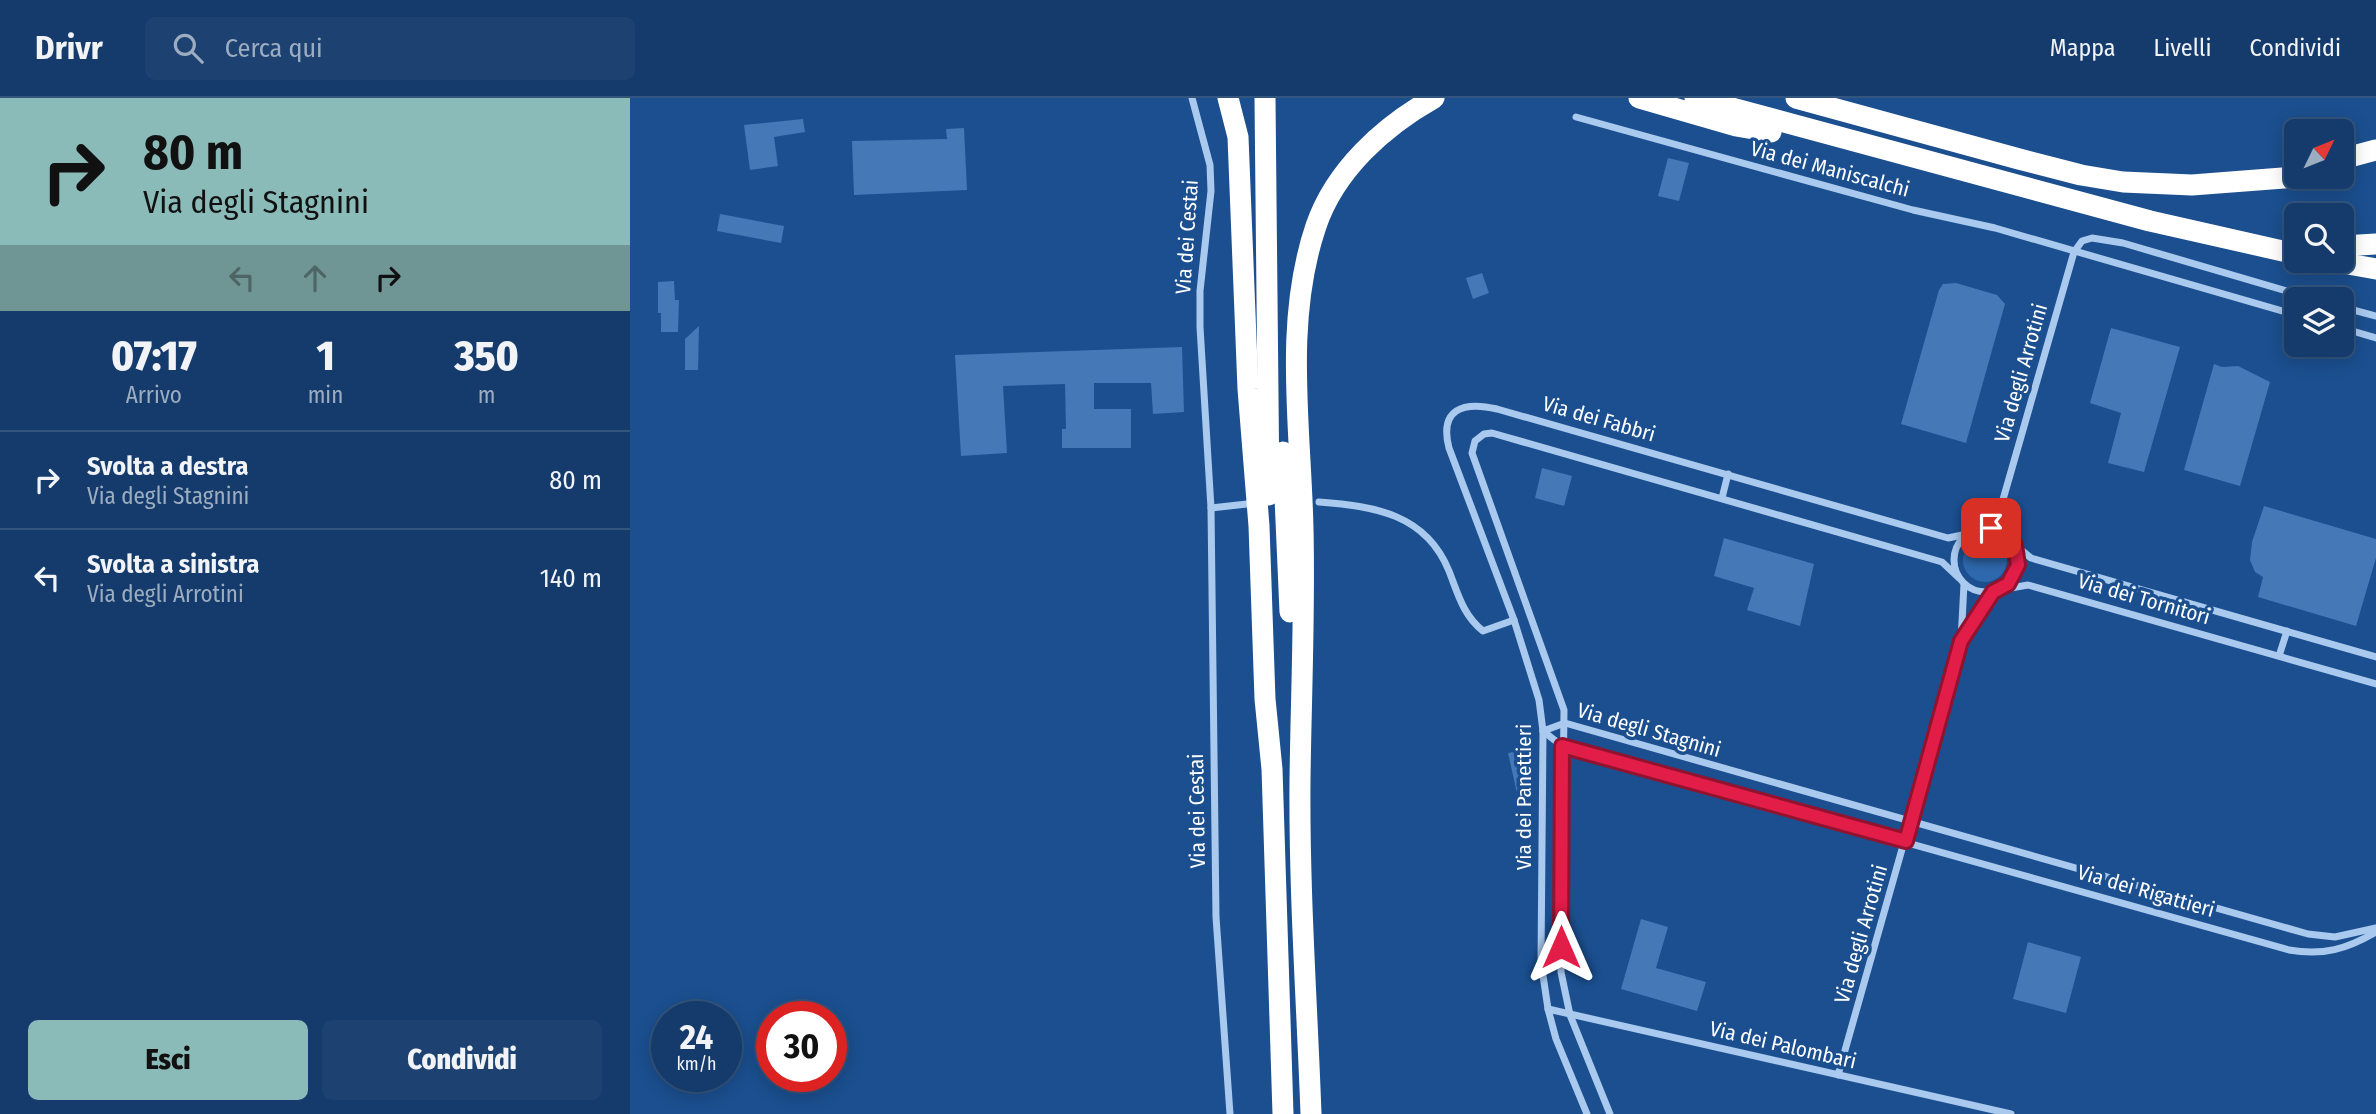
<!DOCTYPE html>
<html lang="it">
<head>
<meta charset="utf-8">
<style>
	:root { --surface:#143b6b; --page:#1d4271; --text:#f1f3f6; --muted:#9dadc1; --line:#33557e; --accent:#8bbbb9 }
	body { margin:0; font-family:"Fira Sans Condensed",sans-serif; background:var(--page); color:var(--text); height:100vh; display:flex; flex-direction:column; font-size:26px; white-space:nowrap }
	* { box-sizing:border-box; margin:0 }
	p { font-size:23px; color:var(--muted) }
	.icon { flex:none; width:38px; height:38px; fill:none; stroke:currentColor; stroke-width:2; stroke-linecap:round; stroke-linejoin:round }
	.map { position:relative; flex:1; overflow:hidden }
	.panel { display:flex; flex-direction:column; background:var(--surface); width:630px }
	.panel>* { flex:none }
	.hud { background:#8bbbb9; color:#111; overflow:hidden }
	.needle { width:46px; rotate:47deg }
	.controls { position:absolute; left:1654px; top:21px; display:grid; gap:14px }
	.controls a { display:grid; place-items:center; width:70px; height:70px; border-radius:10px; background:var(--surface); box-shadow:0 4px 18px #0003,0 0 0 2px var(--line); font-size:35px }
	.speed { position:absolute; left:21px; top:903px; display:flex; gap:14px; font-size:35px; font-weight:700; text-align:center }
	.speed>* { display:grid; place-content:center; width:91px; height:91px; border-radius:50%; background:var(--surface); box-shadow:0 4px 18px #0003,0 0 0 2px var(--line); line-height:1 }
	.speed small { font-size:18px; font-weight:400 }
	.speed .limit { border:10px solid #d22; background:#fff; color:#111 }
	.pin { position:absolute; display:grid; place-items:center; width:60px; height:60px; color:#fff; margin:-30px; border-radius:14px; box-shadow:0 4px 10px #0006 }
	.me { position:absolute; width:77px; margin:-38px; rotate:0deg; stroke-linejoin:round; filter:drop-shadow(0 0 5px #0008) }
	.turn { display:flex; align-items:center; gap:24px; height:147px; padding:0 28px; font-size:32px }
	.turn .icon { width:91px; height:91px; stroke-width:2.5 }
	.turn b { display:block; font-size:49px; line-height:60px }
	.lanes { display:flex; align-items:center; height:66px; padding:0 28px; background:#0003; justify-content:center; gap:35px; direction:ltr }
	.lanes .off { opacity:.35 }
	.eta { display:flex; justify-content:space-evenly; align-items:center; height:119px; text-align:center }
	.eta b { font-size:42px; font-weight:800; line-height:49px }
	.action { display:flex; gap:14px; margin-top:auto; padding:14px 28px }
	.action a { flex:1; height:80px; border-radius:10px; background:var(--accent); color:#111; font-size:28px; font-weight:800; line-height:80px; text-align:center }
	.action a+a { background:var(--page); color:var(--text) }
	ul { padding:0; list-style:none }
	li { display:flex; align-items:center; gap:21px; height:98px; padding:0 28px; border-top:2px solid var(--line) }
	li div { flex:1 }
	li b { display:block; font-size:26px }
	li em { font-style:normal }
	header { display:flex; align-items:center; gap:42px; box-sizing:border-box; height:98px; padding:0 35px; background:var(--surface); border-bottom:2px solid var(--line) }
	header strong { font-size:33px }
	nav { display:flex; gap:38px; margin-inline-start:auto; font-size:24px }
	.search { width:490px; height:63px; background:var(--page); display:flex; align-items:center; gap:18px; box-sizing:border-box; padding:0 24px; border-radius:10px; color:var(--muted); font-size:26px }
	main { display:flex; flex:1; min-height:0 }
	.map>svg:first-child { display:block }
</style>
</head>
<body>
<header>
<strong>Drivr</strong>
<div class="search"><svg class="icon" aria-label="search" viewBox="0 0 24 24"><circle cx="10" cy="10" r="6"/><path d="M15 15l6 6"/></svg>Cerca qui</div>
<nav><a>Mappa</a><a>Livelli</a><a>Condividi</a></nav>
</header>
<main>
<section class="panel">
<div class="hud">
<div class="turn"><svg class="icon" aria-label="right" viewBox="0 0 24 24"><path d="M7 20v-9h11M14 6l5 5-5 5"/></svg><div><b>80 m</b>Via degli Stagnini</div></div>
<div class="lanes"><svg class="icon off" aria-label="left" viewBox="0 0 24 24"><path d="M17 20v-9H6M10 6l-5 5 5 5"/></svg><svg class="icon off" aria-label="ahead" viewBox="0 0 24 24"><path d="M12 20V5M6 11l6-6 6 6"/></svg><svg class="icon" aria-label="right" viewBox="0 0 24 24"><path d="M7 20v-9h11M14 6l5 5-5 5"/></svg></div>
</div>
<div class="eta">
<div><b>07:17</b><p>Arrivo</p></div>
<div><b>1</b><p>min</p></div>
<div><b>350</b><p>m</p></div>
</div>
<ul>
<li><svg class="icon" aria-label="right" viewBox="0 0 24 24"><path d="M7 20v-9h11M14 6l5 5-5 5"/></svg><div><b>Svolta a destra</b><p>Via degli Stagnini</p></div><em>80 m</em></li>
<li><svg class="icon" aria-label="left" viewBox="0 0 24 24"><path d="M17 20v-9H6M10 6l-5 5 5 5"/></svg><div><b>Svolta a sinistra</b><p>Via degli Arrotini</p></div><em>140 m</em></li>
</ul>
<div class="action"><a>Esci</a><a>Condividi</a></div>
</section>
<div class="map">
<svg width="1746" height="1016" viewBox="0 0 1746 1016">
	<rect width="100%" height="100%" fill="#1b4f8f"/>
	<circle fill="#2e69ad" cx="1355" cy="462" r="22"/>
	<g fill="#4478b7">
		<path d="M 173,21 L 175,34 L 144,39 L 148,68 L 120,72 L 114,27 Z"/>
		<path d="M 334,30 L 337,92 L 224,97 L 222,43 L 317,41 L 316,31 Z"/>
		<path d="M 1038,60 L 1059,65 L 1049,103 L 1028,98 Z"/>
		<path d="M 90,116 L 154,128 L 151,145 L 87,133 Z"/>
		<path d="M 852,175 L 859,195 L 843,201 L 836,180 Z"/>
		<path d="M 44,183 L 45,202 L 49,202 L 48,234 L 31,234 L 31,215 L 28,215 L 28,184 Z"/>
		<path d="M 1326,185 L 1367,197 L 1375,206 L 1336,345 L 1271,326 L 1309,192 L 1313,186 Z"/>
		<path d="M 69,228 L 68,272 L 55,272 L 55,241 Z"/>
		<path d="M 1481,230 L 1550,249 L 1514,374 L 1478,365 L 1491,315 L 1460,305 Z"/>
		<path d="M 552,249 L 554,314 L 523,316 L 521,285 L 464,285 L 464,311 L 501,311 L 501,350 L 432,350 L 432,331 L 436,331 L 435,286 L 373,288 L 377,355 L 331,358 L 325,257 Z"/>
		<path d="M 1584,266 L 1592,269 L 1608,268 L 1640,284 L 1610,388 L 1554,372 Z"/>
		<path d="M 912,370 L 942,378 L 934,408 L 905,400 Z"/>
		<path d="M 1634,408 L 1746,441 L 1746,460 L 1726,528 L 1628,499 L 1633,479 L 1625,474 L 1620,462 L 1622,444 Z"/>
		<path d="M 1094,440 L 1184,466 L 1170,528 L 1117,512 L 1124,490 L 1084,478 Z"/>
		<path d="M 894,652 L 904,691 L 887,695 L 878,655 Z"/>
		<path d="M 1011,821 L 1038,829 L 1026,870 L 1076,884 L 1067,913 L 991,891 Z"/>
		<path d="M 1398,844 L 1451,859 L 1436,915 L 1383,901 Z"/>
	</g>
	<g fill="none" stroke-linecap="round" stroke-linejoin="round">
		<g stroke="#a9c9ee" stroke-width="7">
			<path d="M 562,0 L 580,67 L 581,93 L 570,193 L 570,229 L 581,410 L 586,819 L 600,1016"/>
			<path d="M 946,19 L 1283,112 L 1365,130 L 1666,217"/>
			<path d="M 1712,209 L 1746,218"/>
			<path d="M 1712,230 L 1746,240"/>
			<path d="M 1092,400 L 1098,376"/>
			<path d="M 689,404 C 744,408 796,416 819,473 C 828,496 833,517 853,533 L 884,522"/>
			<path d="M 1372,405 L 1378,439"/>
			<path d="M 581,410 L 617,406"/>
			<circle cx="1356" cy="462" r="32"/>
			<path d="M 1352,430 L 1372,405 L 1444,154 L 1452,143 L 1462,140 L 1493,145 L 1684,201"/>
			<path d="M 1385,447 L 1401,460 L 1746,559"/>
			<path d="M 1369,492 L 1398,487 L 1746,586"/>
			<path d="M 1332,542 L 1363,494"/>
			<path d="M 1649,558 L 1657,533"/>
			<path d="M 913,633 L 932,648 L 1659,852 C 1693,858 1717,851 1746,834"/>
			<path d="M 913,633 L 935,625 L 1678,836 L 1705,839 L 1746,830"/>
			<path d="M 918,911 L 1381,1016"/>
			<path d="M 1208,977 L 1331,543 L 1334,486"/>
			<path d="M 957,1016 L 926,941 L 918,911 L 911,864 L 913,633 L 909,602 L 884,522 L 819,350 C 809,311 833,303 867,311 L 1318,440 L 1337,436"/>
			<path d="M 980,1016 L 940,917 L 931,874 L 934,612 L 842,355 L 845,343 L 854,336 L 862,335 L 1312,464 L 1329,480"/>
		</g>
		<g stroke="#fff" stroke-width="21">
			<path d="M 598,0 L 608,39 L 618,291 L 629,428 L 635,601 L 642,671 L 653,1016"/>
			<path d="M 635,0 L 639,397"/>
			<path d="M 1009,0 L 1106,28 L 1141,34"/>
			<path d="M 1065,0 L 1520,123 L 1666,156"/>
			<path d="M 1166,0 L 1389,61 L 1451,77 L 1493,84 L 1562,87 L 1666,79"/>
			<path d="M 1712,61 L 1746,52"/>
			<path d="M 1712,148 L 1746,146"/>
			<path d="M 1701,163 L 1746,171"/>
			<path d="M 653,354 L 660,514"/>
			<path d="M 681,1016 C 677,905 669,794 670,683 C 671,599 675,515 673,431 C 671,331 653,225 686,128 C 705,72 754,28 804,0"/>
		</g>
	</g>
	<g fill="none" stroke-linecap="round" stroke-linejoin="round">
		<g stroke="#92132f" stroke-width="18">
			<path id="route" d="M 931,849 L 932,648 L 1276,743 L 1331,543 L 1363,494 L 1378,486 L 1388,467 L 1385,447 L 1370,433 L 1361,430"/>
		</g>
		<use href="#route" stroke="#e11d48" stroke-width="12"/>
	</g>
	<g text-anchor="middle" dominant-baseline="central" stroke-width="7" stroke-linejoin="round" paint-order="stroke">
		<g font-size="21" fill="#fff" stroke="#1b4f8f">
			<text transform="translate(1200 71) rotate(15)">Via dei Maniscalchi</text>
			<text transform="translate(557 139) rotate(-86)">Via dei Cestai</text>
			<text transform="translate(1391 275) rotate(-74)">Via degli Arrotini</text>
			<text transform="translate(969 321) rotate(16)">Via dei Fabbri</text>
			<text transform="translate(1514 501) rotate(16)">Via dei Tornitori</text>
			<text transform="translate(1019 632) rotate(16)">Via degli Stagnini</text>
			<text transform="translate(894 699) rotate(-90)">Via dei Panettieri</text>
			<text transform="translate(567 713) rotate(-91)">Via dei Cestai</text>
			<text transform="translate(1516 793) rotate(16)">Via dei Rigattieri</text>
			<text transform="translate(1231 836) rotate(-74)">Via degli Arrotini</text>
			<text transform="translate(1153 947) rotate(13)">Via dei Palombari</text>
		</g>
	</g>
</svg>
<div class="controls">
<a><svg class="needle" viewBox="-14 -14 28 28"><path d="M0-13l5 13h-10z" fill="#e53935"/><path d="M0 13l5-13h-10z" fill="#9dadc1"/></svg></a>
<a><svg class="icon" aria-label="search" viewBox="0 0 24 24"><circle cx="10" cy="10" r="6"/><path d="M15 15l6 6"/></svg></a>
<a><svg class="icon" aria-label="layers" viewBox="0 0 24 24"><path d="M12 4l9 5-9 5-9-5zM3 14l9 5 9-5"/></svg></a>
</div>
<div class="speed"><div>24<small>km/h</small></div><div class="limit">30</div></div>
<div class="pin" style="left:1361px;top:430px;background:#d93025"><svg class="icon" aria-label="arrive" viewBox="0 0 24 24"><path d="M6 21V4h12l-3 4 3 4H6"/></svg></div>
<svg class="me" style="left:931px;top:849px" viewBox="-20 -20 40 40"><path d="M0-17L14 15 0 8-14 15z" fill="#e11d48" stroke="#fff" stroke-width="4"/></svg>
</div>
</main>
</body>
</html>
